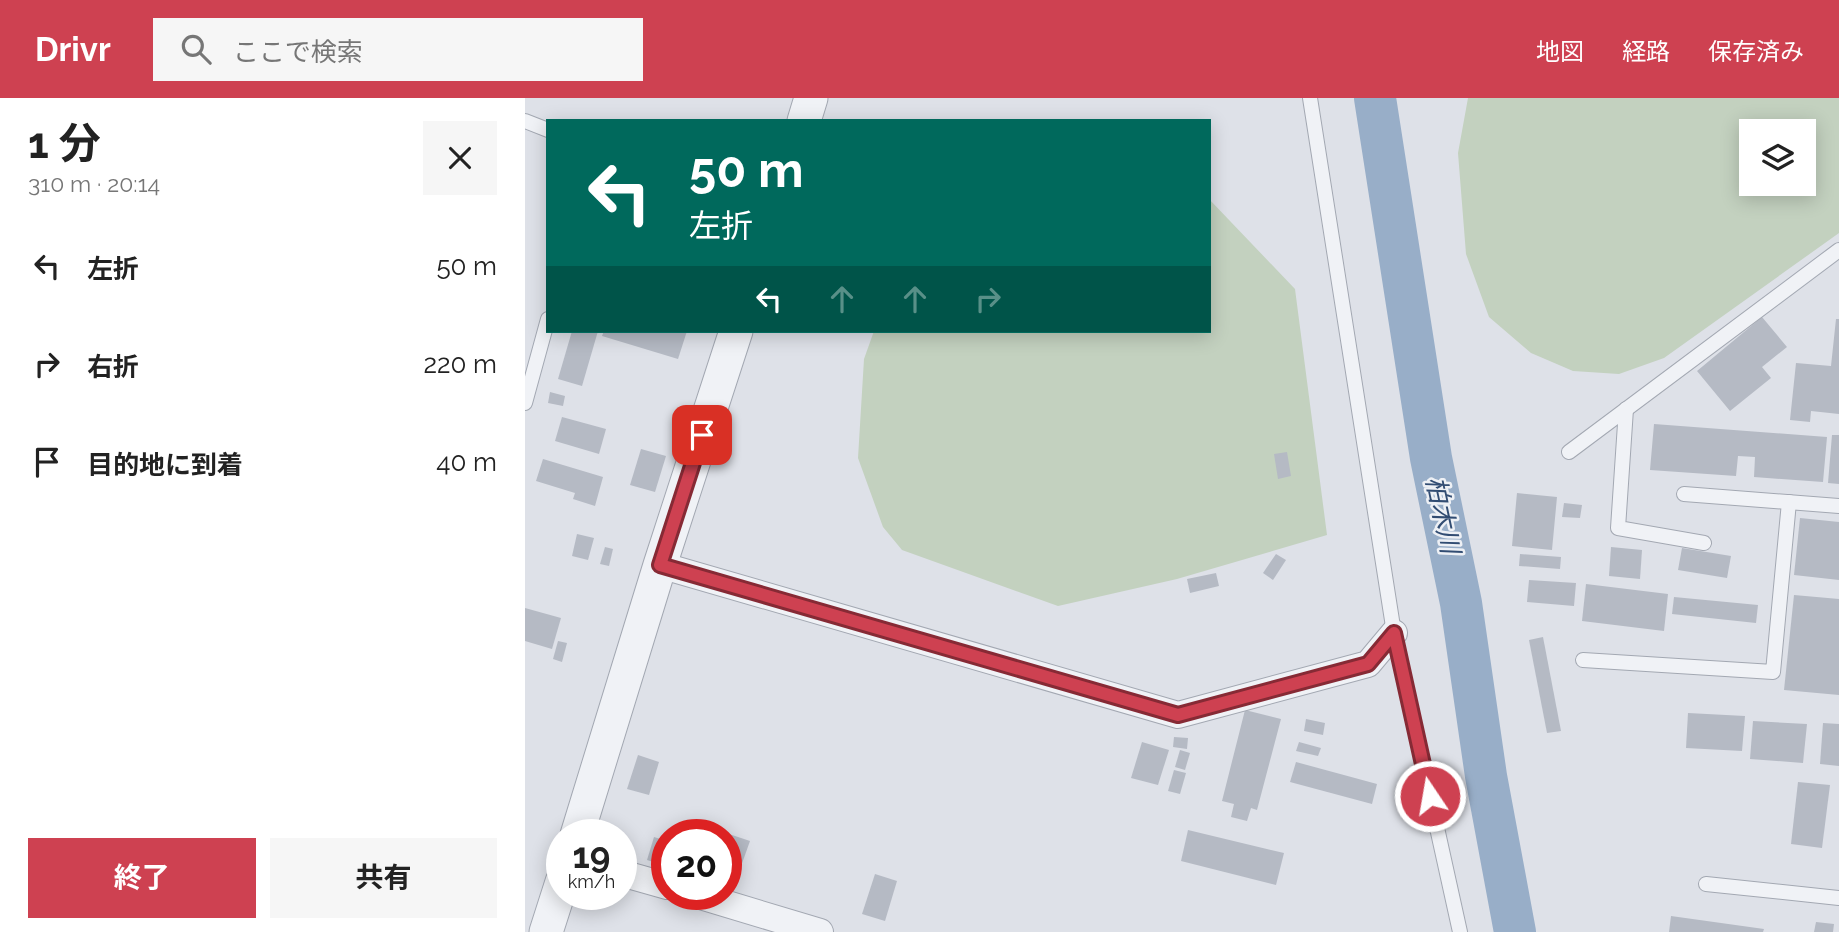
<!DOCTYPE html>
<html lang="ja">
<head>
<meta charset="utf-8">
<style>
	:root { --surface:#fff; --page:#f6f6f6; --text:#222; --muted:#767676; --accent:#ce4151 }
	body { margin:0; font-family:Raleway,"Noto Sans JP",sans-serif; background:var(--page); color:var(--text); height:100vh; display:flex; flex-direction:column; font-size:26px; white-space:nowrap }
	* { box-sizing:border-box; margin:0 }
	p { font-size:23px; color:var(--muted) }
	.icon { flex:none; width:38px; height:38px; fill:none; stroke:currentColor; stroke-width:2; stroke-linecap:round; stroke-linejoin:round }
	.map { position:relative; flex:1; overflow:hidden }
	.panel { display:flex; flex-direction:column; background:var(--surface); width:525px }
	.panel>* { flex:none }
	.banner { position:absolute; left:21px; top:21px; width:665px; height:214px; border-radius:0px; box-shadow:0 4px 18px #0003; background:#00695c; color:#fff; overflow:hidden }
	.controls { position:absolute; left:1214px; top:21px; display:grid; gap:14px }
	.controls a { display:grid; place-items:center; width:77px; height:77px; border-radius:0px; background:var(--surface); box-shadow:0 4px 18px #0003; font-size:35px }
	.speed { position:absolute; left:21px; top:721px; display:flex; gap:14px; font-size:35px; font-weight:700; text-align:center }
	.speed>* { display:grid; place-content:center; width:91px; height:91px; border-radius:50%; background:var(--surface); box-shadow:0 4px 18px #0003; line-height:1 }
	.speed small { font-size:18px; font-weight:400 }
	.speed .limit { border:10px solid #d22; background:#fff; color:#111 }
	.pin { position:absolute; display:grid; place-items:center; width:60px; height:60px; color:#fff; margin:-30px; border-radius:14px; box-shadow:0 4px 10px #0006 }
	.me { position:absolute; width:77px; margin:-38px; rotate:348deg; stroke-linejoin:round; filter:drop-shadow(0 0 5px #0008) }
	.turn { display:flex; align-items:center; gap:24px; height:147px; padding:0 28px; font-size:32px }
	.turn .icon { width:91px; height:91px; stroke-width:2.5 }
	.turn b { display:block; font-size:49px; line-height:60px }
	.lanes { display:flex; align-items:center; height:66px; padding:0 28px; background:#0003; justify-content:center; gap:35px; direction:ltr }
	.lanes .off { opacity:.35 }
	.round { display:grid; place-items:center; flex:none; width:74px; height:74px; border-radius:0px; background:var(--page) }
	.head { display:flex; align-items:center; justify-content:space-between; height:119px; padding:0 28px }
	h1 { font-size:42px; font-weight:700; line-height:52px }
	.action { display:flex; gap:14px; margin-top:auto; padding:14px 28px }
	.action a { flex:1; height:80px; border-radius:0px; background:var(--accent); color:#fff; font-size:28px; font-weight:700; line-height:80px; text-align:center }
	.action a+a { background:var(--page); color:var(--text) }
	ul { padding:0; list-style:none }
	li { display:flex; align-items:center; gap:21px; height:98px; padding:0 28px }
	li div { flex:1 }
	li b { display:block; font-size:26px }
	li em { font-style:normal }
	header { display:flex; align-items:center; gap:42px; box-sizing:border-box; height:98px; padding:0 35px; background:var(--accent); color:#fff }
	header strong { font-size:33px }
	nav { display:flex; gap:38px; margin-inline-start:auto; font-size:24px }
	.search { width:490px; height:63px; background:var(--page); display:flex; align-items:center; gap:18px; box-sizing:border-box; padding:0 24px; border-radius:0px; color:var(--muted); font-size:26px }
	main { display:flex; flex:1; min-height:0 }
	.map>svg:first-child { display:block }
</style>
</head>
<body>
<header>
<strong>Drivr</strong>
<div class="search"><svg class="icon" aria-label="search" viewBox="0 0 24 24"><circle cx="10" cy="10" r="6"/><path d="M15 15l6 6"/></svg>ここで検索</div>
<nav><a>地図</a><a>経路</a><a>保存済み</a></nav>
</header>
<main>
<section class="panel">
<div class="head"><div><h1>1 分</h1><p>310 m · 20:14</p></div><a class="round"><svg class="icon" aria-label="close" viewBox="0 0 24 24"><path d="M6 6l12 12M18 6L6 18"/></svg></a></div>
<ul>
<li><svg class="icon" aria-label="left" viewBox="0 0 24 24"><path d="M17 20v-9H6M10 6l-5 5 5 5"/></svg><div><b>左折</b></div><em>50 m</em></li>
<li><svg class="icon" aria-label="right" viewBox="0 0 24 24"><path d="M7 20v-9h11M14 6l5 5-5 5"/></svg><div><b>右折</b></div><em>220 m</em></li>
<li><svg class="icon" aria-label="arrive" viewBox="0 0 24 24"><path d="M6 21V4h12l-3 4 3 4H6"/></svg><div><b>目的地に到着</b></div><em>40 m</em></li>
</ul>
<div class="action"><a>終了</a><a>共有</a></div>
</section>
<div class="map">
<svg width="1314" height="834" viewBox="0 0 1314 834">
	<rect width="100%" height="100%" fill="#dee1e8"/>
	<g fill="#c3d1bf" fill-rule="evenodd">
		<path d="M 943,0 L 1314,0 L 1314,135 L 1139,260 L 1094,276 L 1048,273 L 1006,255 L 964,219 L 941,156 L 933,55 ZM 1227,33 L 1279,33 L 1279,86 L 1227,86 Z"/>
		<path d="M 684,101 L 770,191 L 802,437 L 652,481 L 533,508 L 377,452 L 358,429 L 333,360 L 339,261 L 349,233 L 684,233 Z"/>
	</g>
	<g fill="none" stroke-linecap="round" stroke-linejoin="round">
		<path stroke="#98aec8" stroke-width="42" d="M 850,0 L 906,360 L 936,505 L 961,678 L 990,834"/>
	</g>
	<g fill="#b5bac4">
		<path d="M 1237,219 L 1262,249 L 1237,269 L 1246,280 L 1205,313 L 1172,273 Z"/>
		<path d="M 1311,221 L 1314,221 L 1314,316 L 1286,313 L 1285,324 L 1265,322 L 1271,265 L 1306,268 Z"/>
		<path d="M 47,233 L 73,233 L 57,288 L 33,281 Z"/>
		<path d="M 79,233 L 162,233 L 153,261 L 77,238 Z"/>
		<path d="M 25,294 L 40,298 L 38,308 L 23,305 Z"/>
		<path d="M 37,319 L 81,331 L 74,356 L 30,343 Z"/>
		<path d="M 1129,326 L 1302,339 L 1298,384 L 1229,379 L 1230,359 L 1213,358 L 1211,378 L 1125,372 Z"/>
		<path d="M 1307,337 L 1314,337 L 1314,386 L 1303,385 Z"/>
		<path d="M 116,351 L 141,358 L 130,394 L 105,387 Z"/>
		<path d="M 762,354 L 766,378 L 753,381 L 749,356 Z"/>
		<path d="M 18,361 L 78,379 L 70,408 L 48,401 L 50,395 L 11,383 Z"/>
		<path d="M 992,395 L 1032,399 L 1027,452 L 987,448 Z"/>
		<path d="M 1039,405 L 1057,407 L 1055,420 L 1037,419 Z"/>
		<path d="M 1275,420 L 1314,424 L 1314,482 L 1269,477 Z"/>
		<path d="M 52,436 L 69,440 L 63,462 L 47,458 Z"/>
		<path d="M 80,449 L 88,451 L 84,468 L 75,466 Z"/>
		<path d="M 1086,449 L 1117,452 L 1115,481 L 1084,478 Z"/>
		<path d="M 1157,450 L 1206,458 L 1202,480 L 1153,472 Z"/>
		<path d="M 751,456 L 761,462 L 748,482 L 738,475 Z"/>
		<path d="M 995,456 L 1036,459 L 1035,471 L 994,468 Z"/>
		<path d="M 691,475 L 694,488 L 665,495 L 662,481 Z"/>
		<path d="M 1004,482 L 1051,485 L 1049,508 L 1002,504 Z"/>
		<path d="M 1061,486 L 1143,496 L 1139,533 L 1057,523 Z"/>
		<path d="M 1269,497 L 1314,501 L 1314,597 L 1259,592 Z"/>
		<path d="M 1149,499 L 1233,507 L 1231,525 L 1147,516 Z"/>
		<path d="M 0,510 L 36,520 L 27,551 L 0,543 Z"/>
		<path d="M 1018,539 L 1036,633 L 1022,635 L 1004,542 Z"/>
		<path d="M 33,543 L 42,545 L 37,564 L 28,561 Z"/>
		<path d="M 720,612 L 756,621 L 732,712 L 726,710 L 722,723 L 706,719 L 709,706 L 697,703 Z"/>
		<path d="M 1163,615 L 1220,618 L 1217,653 L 1161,650 Z"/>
		<path d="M 781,621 L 800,625 L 798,637 L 779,633 Z"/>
		<path d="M 1228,623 L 1282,626 L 1278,665 L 1225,661 Z"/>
		<path d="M 1298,625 L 1314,626 L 1314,668 L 1295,666 Z"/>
		<path d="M 649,639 L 663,640 L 662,651 L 648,649 Z"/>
		<path d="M 617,644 L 644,652 L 633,687 L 606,680 Z"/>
		<path d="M 774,644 L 796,650 L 793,658 L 771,653 Z"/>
		<path d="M 655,652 L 665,655 L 660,672 L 650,669 Z"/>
		<path d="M 113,657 L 134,664 L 124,697 L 102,691 Z"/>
		<path d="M 771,664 L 852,686 L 847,706 L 765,684 Z"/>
		<path d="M 649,672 L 661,675 L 655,696 L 643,693 Z"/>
		<path d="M 1273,684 L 1305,687 L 1297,750 L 1266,746 Z"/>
		<path d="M 663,732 L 759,755 L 751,787 L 656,763 Z"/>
		<path d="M 201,735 L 225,743 L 210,785 L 201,782 Z"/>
		<path d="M 129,739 L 142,743 L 142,756 L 138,767 L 122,762 Z"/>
		<path d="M 350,776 L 372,783 L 360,823 L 337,816 Z"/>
		<path d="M 1146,818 L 1239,831 L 1238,834 L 1144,834 Z"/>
		<path d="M 1291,824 L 1309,826 L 1308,834 L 1289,834 Z"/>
	</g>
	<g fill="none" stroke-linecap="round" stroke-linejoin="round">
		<g stroke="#a3a8b2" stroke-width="16">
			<g id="service">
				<path d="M 785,0 L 869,535 L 935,834"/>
				<path d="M 0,23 L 23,32"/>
				<path d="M 0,305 L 23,221"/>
				<path d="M 1101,311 L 1093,430 L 1179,445"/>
				<path d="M 1044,354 L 1314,152"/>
				<path d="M 1159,396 L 1314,408"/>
				<path d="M 1058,562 L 1248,574 L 1264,404"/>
				<path d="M 1181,786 L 1314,800"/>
			</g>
		</g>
		<g stroke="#a3a8b2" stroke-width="28">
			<g id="minor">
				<path d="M 135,467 L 653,617 L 843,566 L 869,535"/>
				<path d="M 96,775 L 142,788"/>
				<path d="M 169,796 L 295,834"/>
			</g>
		</g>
		<g stroke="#a3a8b2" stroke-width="35">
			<g id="tertiary">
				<path d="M 279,23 L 286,0"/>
				<path d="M 52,737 L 135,467 L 211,233"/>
				<path d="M 21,834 L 37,784"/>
			</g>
		</g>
		<use href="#service" stroke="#f0f2f6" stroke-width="14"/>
		<use href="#minor" stroke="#f0f2f6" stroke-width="26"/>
		<use href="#tertiary" stroke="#f0f2f6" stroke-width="33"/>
	</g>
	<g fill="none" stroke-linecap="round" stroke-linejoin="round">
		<g stroke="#862a35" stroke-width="18">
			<path id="route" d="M 177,337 L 135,467 L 653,617 L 843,566 L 869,535 L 905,698"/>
		</g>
		<use href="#route" stroke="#ce4151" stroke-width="12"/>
	</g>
	<g text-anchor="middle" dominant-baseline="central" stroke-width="5" stroke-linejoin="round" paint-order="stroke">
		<g font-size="26" font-style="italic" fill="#314c72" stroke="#edf0f5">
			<text transform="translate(918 417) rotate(78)">柏木川</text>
		</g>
	</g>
</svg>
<div class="controls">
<a><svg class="icon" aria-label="layers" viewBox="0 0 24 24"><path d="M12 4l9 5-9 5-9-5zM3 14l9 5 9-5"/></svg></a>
</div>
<div class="speed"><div>19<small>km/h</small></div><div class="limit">20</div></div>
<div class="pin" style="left:177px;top:337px;background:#d93025"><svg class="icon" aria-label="arrive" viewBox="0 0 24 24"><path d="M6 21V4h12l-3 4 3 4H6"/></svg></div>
<svg class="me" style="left:905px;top:698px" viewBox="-20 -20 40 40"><circle r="17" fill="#ce4151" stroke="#fff" stroke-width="3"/><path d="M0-11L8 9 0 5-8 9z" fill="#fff"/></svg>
<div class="banner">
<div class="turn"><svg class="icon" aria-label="left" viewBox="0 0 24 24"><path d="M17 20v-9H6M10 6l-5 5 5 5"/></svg><div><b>50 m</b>左折</div></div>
<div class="lanes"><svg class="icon" aria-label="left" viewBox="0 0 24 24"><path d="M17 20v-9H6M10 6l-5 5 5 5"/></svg><svg class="icon off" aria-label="ahead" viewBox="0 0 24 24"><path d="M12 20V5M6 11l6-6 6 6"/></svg><svg class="icon off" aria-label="ahead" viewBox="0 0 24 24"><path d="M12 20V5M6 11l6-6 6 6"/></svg><svg class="icon off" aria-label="right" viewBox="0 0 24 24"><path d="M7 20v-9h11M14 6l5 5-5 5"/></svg></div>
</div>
</div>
</main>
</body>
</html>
